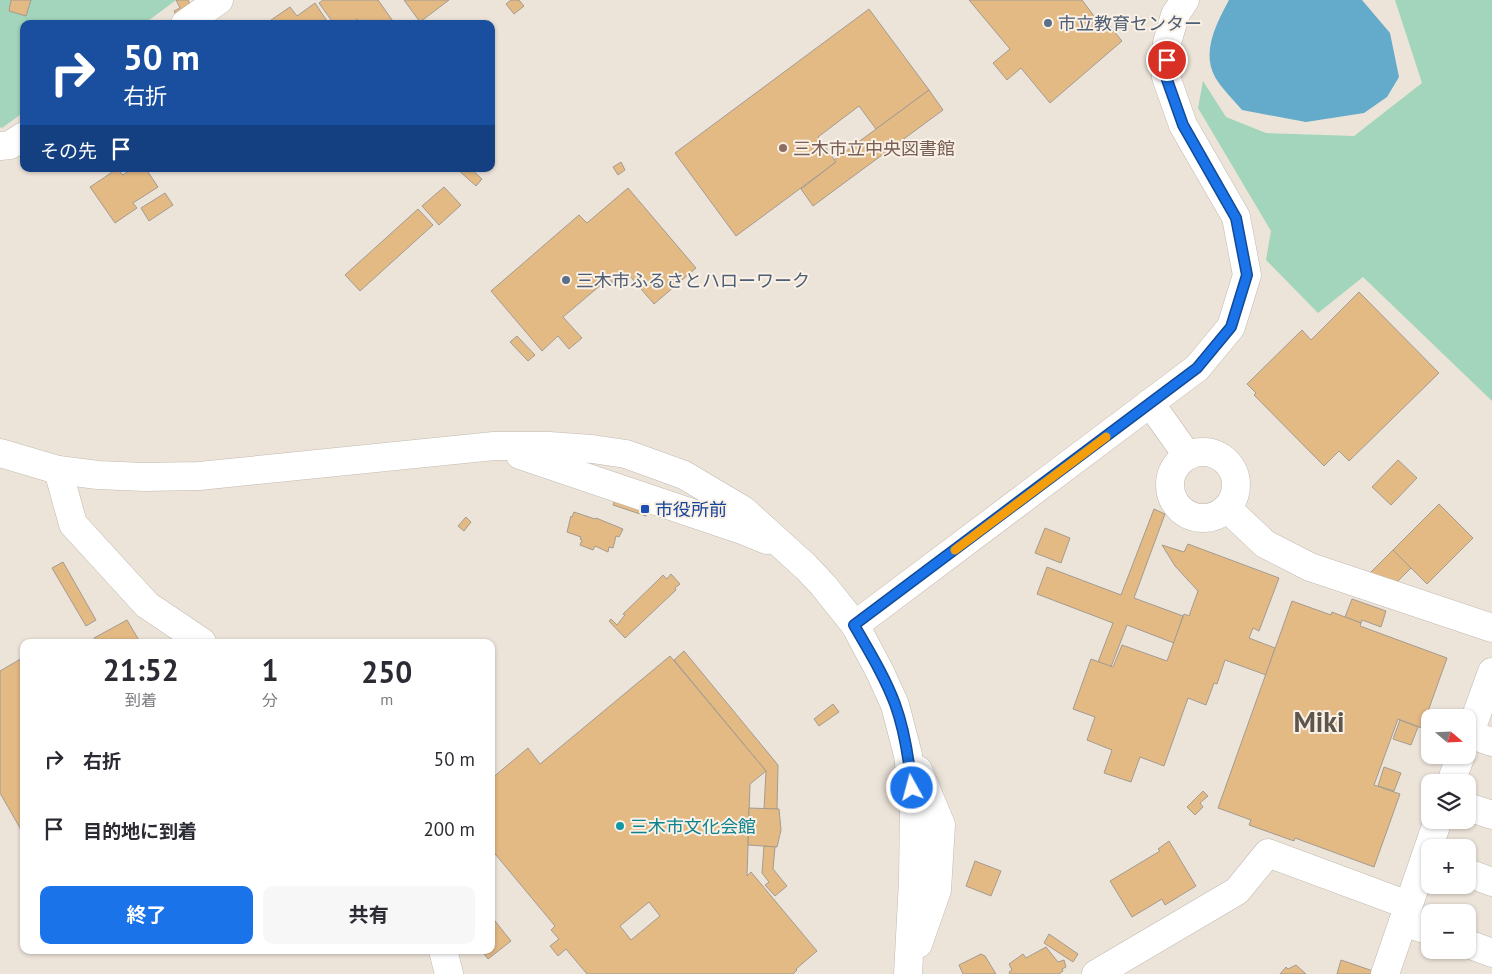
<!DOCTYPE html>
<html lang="ja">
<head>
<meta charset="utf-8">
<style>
	:root { --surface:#fff; --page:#f7f7f7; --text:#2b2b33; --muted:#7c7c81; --accent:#1a73e8 }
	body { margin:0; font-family:"PT Sans","Noto Sans JP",sans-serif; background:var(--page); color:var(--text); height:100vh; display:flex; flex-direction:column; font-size:19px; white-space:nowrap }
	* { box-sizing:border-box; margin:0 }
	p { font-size:16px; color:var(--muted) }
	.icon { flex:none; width:28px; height:28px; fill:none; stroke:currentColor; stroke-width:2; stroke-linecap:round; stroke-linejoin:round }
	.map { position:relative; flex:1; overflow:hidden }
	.drawer { position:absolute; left:20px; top:639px; width:475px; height:315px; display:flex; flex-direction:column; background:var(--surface); border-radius:10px; box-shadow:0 1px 4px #0004 }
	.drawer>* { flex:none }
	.banner { position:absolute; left:20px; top:20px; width:475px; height:152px; border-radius:10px; box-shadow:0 1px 4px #0004; background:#1a4fa0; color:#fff; overflow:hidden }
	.needle { width:32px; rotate:109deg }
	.tools { position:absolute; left:1421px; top:709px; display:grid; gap:10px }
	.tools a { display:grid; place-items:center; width:55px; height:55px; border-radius:10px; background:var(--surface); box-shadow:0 1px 4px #0004; font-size:25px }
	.pin { position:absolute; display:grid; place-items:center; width:42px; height:42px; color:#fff; margin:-21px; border:2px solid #fff; border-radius:50%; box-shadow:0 1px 5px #0007 }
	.me { position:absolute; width:55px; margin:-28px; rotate:353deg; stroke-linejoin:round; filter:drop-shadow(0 0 4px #0008) }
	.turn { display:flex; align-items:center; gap:18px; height:105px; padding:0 20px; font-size:22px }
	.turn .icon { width:65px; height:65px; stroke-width:2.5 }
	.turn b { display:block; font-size:35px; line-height:42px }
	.then { display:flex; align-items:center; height:48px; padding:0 20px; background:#0003; gap:10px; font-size:19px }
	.eta { display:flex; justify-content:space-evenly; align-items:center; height:85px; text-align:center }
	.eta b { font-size:30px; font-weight:700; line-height:35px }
	.cta { display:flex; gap:10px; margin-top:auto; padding:10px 20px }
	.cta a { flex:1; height:58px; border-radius:10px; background:var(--accent); color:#fff; font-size:20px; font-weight:700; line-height:58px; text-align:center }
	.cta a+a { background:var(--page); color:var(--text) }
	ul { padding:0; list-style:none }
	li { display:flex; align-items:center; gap:15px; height:70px; padding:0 20px }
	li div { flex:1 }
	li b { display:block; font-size:19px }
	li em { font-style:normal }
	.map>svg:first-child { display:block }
</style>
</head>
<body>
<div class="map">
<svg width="1492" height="974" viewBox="0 0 1492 974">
	<rect width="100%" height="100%" fill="#ece4d9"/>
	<g fill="#a2d5bb">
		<path d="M 0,0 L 176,0 L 144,24 L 24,24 L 24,112 L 2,128 L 0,127 Z"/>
		<path d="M 1395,0 L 1492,0 L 1492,401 L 1363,277 L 1318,313 L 1266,260 L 1271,231 L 1198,108 L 1203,81 L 1226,117 L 1266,133 L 1354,136 L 1422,83 Z"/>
	</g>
	<path fill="#64aaca" d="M 1229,0 L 1362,0 L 1390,33 L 1399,77 L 1387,97 L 1364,113 L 1306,122 L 1242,110 C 1233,99 1222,89 1215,77 C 1201,52 1217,22 1229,0 Z"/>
	<g fill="#e3b984" stroke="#a49b91" fill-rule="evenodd">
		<path d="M 11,0 L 31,0 L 26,16 L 9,11 Z"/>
		<path d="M 176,0 L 188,0 L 192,8 L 176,15 L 174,11 L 180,8 Z"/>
		<path d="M 323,0 L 378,0 L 395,24 L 361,24 L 357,19 L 351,24 L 334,24 L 319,3 Z"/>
		<path d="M 404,0 L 449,0 L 420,22 Z"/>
		<path d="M 511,0 L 519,0 L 524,6 L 514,14 L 506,4 Z"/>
		<path d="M 969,0 L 1082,0 L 1100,24 L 1105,20 L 1122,41 L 1050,103 L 1021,68 L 1007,80 L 993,63 L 1010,49 Z"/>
		<path d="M 315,3 L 329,24 L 274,24 L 271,20 L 290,7 L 297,16 Z"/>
		<path d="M 869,9 L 929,90 L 876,129 L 859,106 L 818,137 L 836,162 L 736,236 L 675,153 Z"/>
		<path d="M 929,90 L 943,110 L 813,206 L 801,189 L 836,162 L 834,160 Z"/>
		<path d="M 621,162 L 625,170 L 618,175 L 613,167 Z"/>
		<path d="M 117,169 L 123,175 L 132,169 L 146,169 L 158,187 L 133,203 L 137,208 L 115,223 L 90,187 Z"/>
		<path d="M 457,169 L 471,169 L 482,179 L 476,186 Z"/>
		<path d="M 444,187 L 461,205 L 439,225 L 422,206 Z"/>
		<path d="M 628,188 L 696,268 L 654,304 L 629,275 L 615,286 L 609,278 L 563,317 L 582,338 L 569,349 L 558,336 L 542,351 L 491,291 L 579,215 L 587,223 Z"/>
		<path d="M 165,193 L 173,205 L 149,221 L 141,208 Z"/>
		<path d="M 418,209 L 433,225 L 360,291 L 345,275 Z"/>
		<path d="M 1359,292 L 1439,373 L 1349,461 L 1339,451 L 1324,466 L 1254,395 L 1256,393 L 1247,384 L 1302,330 L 1311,340 Z"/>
		<path d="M 517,336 L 535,355 L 528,361 L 510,342 Z"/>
		<path d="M 1398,460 L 1417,478 L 1391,505 L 1372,487 Z"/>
		<path d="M 615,500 L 648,511 L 646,516 L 613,505 Z"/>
		<path d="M 1439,504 L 1473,538 L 1427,584 L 1393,550 Z"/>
		<path d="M 1154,509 L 1165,514 L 1134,598 L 1183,616 L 1174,643 L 1127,625 L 1111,667 L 1098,662 L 1113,623 L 1037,594 L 1047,567 L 1121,595 Z"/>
		<path d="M 574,512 L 595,519 L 596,518 L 623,529 L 619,537 L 616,536 L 613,548 L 609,547 L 608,552 L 595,546 L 593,550 L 580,545 L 582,540 L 580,539 L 581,537 L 567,532 L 571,516 L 572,517 Z"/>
		<path d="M 466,517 L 471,522 L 464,531 L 458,526 Z"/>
		<path d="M 1045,528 L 1070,538 L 1061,563 L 1035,553 Z"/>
		<path d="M 1188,544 L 1279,578 L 1259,631 L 1253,628 L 1249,638 L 1275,648 L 1266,675 L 1225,660 L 1217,684 L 1214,683 L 1206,705 L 1188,698 L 1164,766 L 1140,757 L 1131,782 L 1104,773 L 1112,750 L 1087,740 L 1095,717 L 1073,709 L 1091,659 L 1113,667 L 1122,645 L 1167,661 L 1184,614 L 1189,616 L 1198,591 L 1175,566 L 1162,545 L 1184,552 Z"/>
		<path d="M 1393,550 L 1411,568 L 1397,582 L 1370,573 Z"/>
		<path d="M 63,562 L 96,620 L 86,626 L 52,568 Z"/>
		<path d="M 671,574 L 680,584 L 675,588 L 676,590 L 625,638 L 609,621 L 611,619 L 617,625 L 625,615 L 623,614 L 655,583 L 663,575 L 667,579 Z"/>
		<path d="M 1352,599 L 1386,611 L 1381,627 L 1362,620 L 1361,623 L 1345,617 Z"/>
		<path d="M 1292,601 L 1331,615 L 1332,612 L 1345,617 L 1361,623 L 1360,626 L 1447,658 L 1422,728 L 1398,719 L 1374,785 L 1400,794 L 1374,867 L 1295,838 L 1294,841 L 1249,825 L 1251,820 L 1218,808 Z"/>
		<path d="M 127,620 L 140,642 L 97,642 L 94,638 Z"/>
		<path d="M 684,651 L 778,765 L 777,809 L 764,809 L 766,771 L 674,660 Z"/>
		<path d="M 670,656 L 766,771 L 750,784 L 747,876 L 751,872 L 817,951 L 796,969 L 797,970 L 793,974 L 587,974 L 566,949 L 558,956 L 550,946 L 559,939 L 551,930 L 555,926 L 491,849 L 491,779 L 528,748 L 540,764 ZM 649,902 L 660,916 L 631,940 L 620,926 Z"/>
		<path d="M 24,657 L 24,835 L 0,793 L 0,671 Z"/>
		<path d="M 833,704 L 839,712 L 819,726 L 814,719 Z"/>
		<path d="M 1400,720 L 1418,727 L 1411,745 L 1393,739 Z"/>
		<path d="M 1384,767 L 1401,773 L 1394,791 L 1378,786 Z"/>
		<path d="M 1203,791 L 1208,796 L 1200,803 L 1203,807 L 1195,815 L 1187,807 Z"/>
		<path d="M 749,808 L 779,809 L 781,830 L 777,847 L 748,845 Z"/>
		<path d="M 1169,841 L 1196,886 L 1165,905 L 1162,899 L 1132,917 L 1110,881 L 1160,851 L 1158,849 Z"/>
		<path d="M 764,846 L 775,847 L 773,869 L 787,886 L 775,896 L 765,885 L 769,882 L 762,873 Z"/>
		<path d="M 975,861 L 1001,871 L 991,896 L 966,886 Z"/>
		<path d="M 491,916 L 511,941 L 488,959 L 481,950 L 491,950 Z"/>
		<path d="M 1049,934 L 1078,954 L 1073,962 L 1044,943 Z"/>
		<path d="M 1046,947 L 1058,962 L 1064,960 L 1066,967 L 1062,969 L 1063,971 L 1059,974 L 1010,974 L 1009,972 L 1012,970 L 1009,964 L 1023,954 L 1026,958 Z"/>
		<path d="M 981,954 L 985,956 L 996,974 L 963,974 L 959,965 Z"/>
		<path d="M 1341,960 L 1373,971 L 1372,974 L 1337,974 Z"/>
		<path d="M 1296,965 L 1306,974 L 1280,974 L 1286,967 L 1288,969 Z"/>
	</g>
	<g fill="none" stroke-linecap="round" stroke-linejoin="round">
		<g stroke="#c2b9af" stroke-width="29">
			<g id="minor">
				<path d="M 185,24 L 219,0"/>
				<path d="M 0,146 L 10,145 L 24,136"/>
				<path d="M 1150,403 L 1187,455"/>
				<circle cx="1203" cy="485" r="33"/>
				<path d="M 0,453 L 58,470 L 98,475 L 144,477 L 199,476 L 494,446 L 549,446 L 592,449 L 626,454 L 684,475 L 743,510 L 806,567 L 823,585 L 855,625 L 880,672 L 895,705 L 908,755 L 914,805 L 913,881 L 908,974"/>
				<path d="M 520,455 L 745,531 L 767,540"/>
				<path d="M 58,470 L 73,524 L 147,605 L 202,642"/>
				<path d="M 1228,509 L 1265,544 L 1310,567 L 1492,628"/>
				<path d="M 855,625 L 1197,368 L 1231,327 L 1247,275 L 1236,217 L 1183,125 L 1166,77 L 1167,43 L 1175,15 L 1185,0"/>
				<path d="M 1469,734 L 1492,742"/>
				<path d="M 1468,738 L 1492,672"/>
				<path d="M 918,770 L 941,825 L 937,890 L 918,944"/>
				<path d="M 1451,782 L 1461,755"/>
				<path d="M 1468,807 L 1492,815"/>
				<path d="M 1468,873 L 1492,882"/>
				<path d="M 1403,922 L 1430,931"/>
				<path d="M 1468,944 L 1492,953"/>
				<path d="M 443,950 L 449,974"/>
				<path d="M 1096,974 L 1237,891 L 1268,853 L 1408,905"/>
				<path d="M 1385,974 L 1438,820"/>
			</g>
		</g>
		<use href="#minor" stroke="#fff" stroke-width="28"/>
	</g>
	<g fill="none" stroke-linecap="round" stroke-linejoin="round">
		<g stroke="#114b97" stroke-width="12">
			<path id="route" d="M 912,788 C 909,760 905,731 895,704 C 885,677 869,651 854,625 L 1197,368 L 1231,327 L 1247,275 L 1236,218 L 1183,125 L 1166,77 L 1167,60"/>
		</g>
		<use href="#route" stroke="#1a73e8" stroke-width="9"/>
		<path stroke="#f59e0b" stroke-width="9" d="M 955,550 L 1106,437"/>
	</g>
	<g fill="#5c6f8a" stroke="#faf1e6" stroke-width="2">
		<circle cx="1048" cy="23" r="5"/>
		<circle cx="566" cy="280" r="5"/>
	</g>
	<circle fill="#8d6e63" stroke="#faf1e6" stroke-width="2" cx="783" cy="148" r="5"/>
	<rect fill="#1a4fb4" stroke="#faf1e6" stroke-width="2" x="640" y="504" width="10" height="10" rx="2.5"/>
	<circle fill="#0f9aa8" stroke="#faf1e6" stroke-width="2" cx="620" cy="826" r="5"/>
	<g text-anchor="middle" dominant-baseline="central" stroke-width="4" stroke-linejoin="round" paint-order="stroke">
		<g font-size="18" fill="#4e5e75" stroke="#faf1e6" text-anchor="start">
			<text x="1058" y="23">市立教育センター</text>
			<text x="576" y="280">三木市ふるさとハローワーク</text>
		</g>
		<g font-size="18" fill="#785e54" stroke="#faf1e6" text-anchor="start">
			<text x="793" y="148">三木市立中央図書館</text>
		</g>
		<g font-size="18" fill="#164399" stroke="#faf1e6" text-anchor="start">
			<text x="655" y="509">市役所前</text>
		</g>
		<g font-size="18" fill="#0d838f" stroke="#faf1e6" text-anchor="start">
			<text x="630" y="826">三木市文化会館</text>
		</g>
		<g font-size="28" font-weight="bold" fill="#5e564d" stroke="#faf1e6">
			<text x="1319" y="721">Miki</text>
		</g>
	</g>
</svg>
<div class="tools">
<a><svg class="needle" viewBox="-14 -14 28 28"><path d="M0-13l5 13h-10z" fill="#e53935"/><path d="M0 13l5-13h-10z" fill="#7c7c81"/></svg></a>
<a><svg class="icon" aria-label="layers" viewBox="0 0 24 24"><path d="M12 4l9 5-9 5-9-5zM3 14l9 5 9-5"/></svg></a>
<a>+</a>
<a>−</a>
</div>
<div class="pin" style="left:1167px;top:60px;background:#d93025"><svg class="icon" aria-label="arrive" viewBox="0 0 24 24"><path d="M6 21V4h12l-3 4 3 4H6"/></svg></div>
<svg class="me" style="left:912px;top:788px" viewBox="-20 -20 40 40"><circle r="17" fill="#1a73e8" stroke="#fff" stroke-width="3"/><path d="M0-11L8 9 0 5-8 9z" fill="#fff"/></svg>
<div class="banner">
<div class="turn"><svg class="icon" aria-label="right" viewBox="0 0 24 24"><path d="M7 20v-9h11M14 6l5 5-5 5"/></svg><div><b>50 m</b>右折</div></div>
<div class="then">その先<svg class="icon" aria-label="arrive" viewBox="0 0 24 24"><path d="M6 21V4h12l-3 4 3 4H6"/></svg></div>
</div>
<section class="drawer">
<div class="eta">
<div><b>21:52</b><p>到着</p></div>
<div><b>1</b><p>分</p></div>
<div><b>250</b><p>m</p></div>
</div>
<ul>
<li><svg class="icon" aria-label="right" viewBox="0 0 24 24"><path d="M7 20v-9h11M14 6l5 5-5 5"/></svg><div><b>右折</b></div><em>50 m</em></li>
<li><svg class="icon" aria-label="arrive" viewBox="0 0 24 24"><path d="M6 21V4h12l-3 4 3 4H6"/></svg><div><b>目的地に到着</b></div><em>200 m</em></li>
</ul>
<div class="cta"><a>終了</a><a>共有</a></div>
</section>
</div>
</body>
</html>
